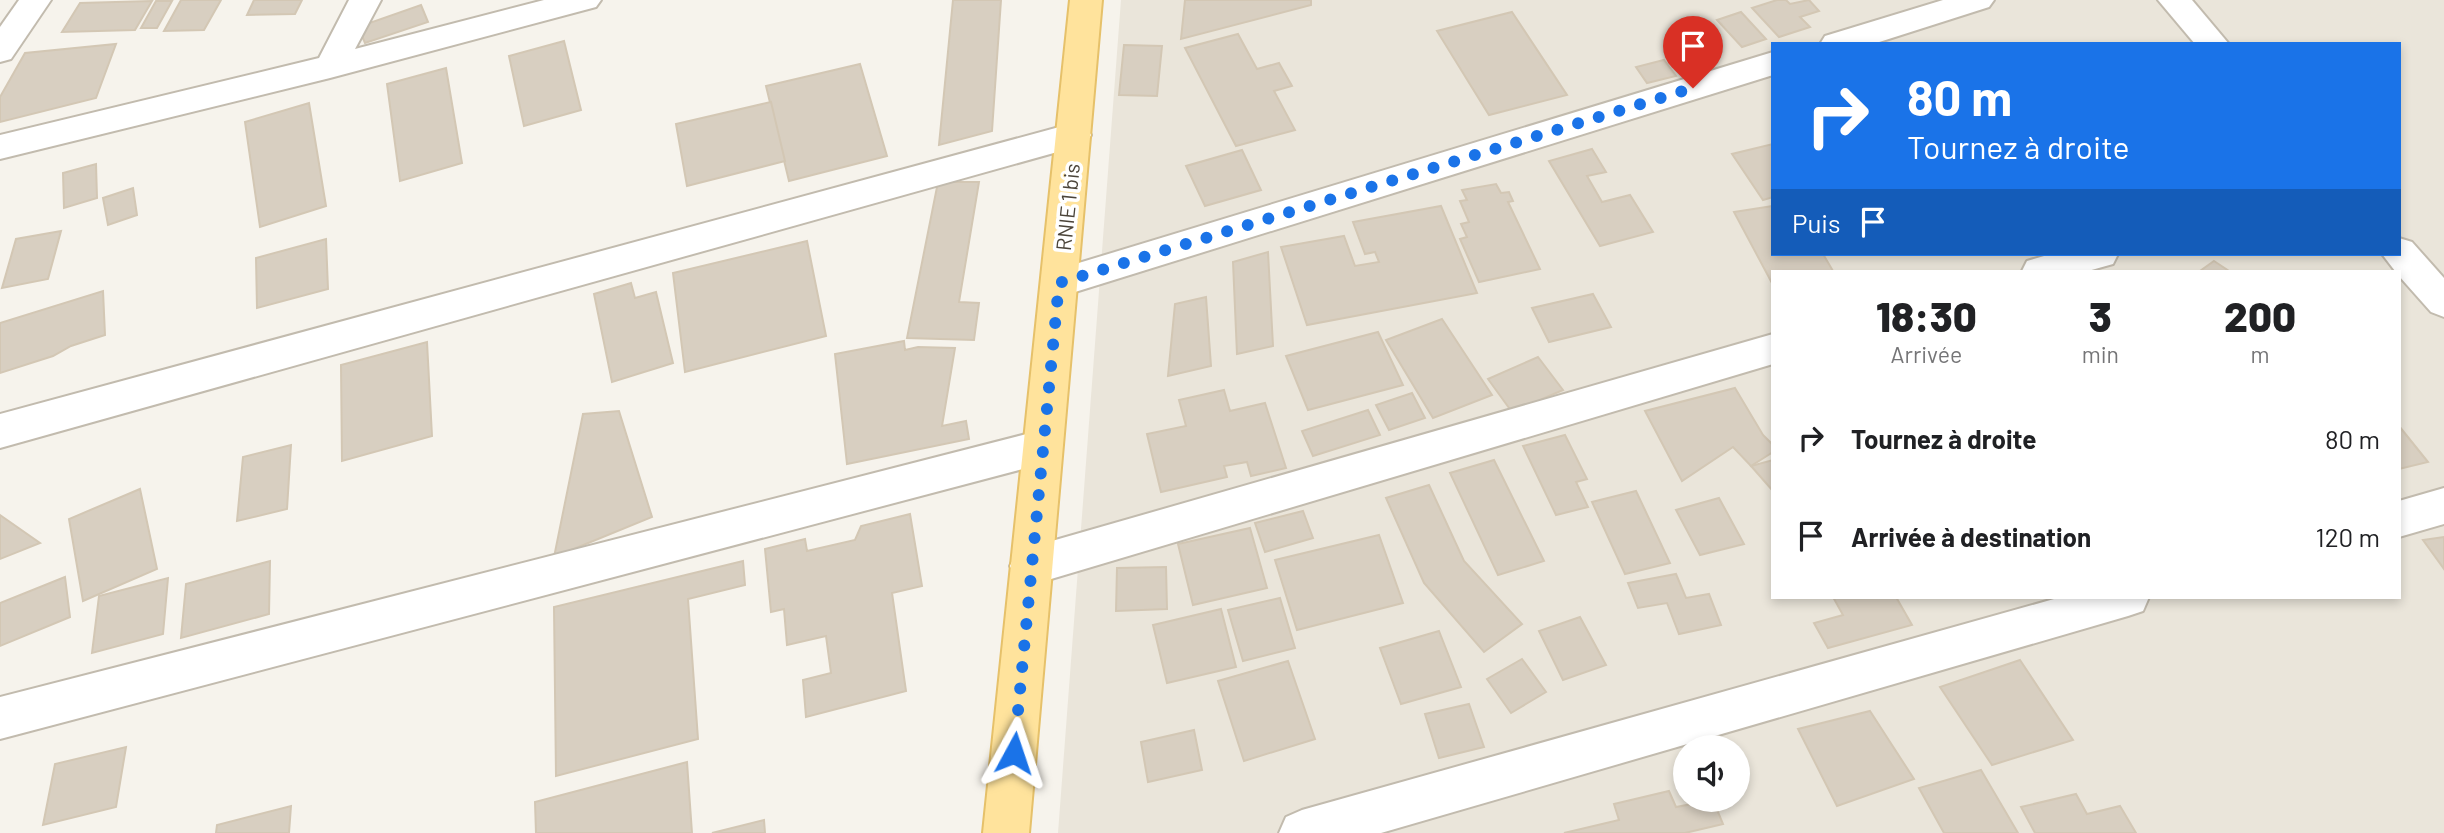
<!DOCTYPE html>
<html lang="fr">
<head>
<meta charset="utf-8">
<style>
	:root { --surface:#fff; --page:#f6f6f6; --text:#202124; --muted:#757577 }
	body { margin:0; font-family:Barlow,sans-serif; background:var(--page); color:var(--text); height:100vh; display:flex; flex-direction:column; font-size:26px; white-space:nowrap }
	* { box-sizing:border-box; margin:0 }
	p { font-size:23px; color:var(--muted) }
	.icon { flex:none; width:38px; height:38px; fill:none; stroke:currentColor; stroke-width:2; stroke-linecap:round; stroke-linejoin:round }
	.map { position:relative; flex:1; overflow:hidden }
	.drawer { position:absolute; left:1771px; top:270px; width:630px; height:329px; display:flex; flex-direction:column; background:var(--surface); border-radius:0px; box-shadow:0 4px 10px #0003 }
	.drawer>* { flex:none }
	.hud { position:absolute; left:1771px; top:42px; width:630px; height:214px; border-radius:0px; box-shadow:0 4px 10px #0003; background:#1a73e8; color:#fff; overflow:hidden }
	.fabs { position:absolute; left:1673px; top:735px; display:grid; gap:14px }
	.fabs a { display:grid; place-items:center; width:77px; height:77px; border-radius:50%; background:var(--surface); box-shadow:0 4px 10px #0003; font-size:35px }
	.pin { position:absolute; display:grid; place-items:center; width:60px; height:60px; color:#fff; margin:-72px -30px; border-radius:50% 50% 50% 0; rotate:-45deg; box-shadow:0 0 7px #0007 }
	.pin .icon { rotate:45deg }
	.me { position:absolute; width:77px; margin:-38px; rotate:5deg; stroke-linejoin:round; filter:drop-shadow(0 0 5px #0008) }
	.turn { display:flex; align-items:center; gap:24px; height:147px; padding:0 21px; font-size:32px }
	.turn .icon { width:91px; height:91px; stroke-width:2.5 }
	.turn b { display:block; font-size:49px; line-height:60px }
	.then { display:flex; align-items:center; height:66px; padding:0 21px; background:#0003; gap:14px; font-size:26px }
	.eta { display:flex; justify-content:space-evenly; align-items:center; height:119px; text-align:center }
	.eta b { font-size:42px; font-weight:800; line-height:49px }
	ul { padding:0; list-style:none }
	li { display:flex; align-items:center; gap:21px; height:98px; padding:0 21px }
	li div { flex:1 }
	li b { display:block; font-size:26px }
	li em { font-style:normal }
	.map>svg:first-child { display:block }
</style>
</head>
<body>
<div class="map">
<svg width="2444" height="833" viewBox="0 0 2444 833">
	<rect width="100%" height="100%" fill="#f6f3ec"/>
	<path fill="#eae5da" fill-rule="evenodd" d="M 1121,0 L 2444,0 L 2444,833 L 1058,833 ZM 1773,44 L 2399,44 L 2399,254 L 1773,254 ZM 1773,271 L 2399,271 L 2399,597 L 1773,597 ZM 1685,747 L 1738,747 L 1738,800 L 1685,800 Z"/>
	<g fill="#d8cfc1" stroke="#d3c7b4" stroke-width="2">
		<path d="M 181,0 L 221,0 L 204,30 L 164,31 Z"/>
		<path d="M 254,0 L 302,0 L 295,14 L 247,15 Z"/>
		<path d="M 953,0 L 1001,0 L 992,131 L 939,145 Z"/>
		<path d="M 1185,0 L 1311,0 L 1311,5 L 1181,39 Z"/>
		<path d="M 1777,0 L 1786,0 L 1790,4 L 1809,0 L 1819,11 L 1800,17 L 1810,27 L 1779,37 L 1752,8 Z"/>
		<path d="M 152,1 L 135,30 L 62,32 L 80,3 Z"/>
		<path d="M 156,1 L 172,1 L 157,28 L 141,28 Z"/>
		<path d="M 421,5 L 428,22 L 365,43 L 358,27 Z"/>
		<path d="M 1512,12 L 1567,95 L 1489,115 L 1437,31 Z"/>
		<path d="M 1741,12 L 1766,39 L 1742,47 L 1717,20 Z"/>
		<path d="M 1238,34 L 1257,69 L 1279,63 L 1292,86 L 1274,91 L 1295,130 L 1236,146 L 1185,48 Z"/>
		<path d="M 564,41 L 581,110 L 524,126 L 509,56 Z"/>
		<path d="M 116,44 L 96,98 L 0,122 L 0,97 L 25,53 Z"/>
		<path d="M 1124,45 L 1162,46 L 1157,96 L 1119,95 Z"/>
		<path d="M 1664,60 L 1676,76 L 1647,83 L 1636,67 Z"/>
		<path d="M 860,64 L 887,156 L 789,181 L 766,86 Z"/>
		<path d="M 446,68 L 462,163 L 400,181 L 387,84 Z"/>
		<path d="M 771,102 L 785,161 L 687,186 L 676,124 Z"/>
		<path d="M 309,103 L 326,206 L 260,227 L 245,122 Z"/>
		<path d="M 1773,144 L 1773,197 L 1763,200 L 1732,154 Z"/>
		<path d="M 1592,149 L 1606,172 L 1587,176 L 1602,202 L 1630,195 L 1653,232 L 1600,246 L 1549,161 Z"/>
		<path d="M 1242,150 L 1261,190 L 1205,206 L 1186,166 Z"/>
		<path d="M 96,164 L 97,198 L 64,208 L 63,173 Z"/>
		<path d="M 938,182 L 979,182 L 959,302 L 979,303 L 974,340 L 907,338 Z"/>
		<path d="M 1496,184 L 1501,193 L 1509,192 L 1513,201 L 1508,202 L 1540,269 L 1479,282 L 1460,239 L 1467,237 L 1461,224 L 1469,222 L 1460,201 L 1467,200 L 1462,190 Z"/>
		<path d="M 133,188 L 137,215 L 108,225 L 103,198 Z"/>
		<path d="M 1441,206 L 1477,293 L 1307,325 L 1281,247 L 1344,236 L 1355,266 L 1379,262 L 1375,252 L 1365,254 L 1353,222 Z"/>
		<path d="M 1773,206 L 1773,254 L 1823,254 L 1833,271 L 1773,271 L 1773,285 L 1734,212 Z"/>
		<path d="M 61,231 L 48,279 L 2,288 L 16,239 Z"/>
		<path d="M 326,239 L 328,289 L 257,308 L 256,258 Z"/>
		<path d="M 807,241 L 826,336 L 685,372 L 673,273 Z"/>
		<path d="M 1268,252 L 1273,346 L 1237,354 L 1233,262 Z"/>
		<path d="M 2214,261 L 2229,271 L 2200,271 Z"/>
		<path d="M 631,283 L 635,298 L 656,292 L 673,363 L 612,382 L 594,294 Z"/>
		<path d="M 103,291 L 105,335 L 71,346 L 53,356 L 0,373 L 0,323 Z"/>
		<path d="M 1593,294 L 1611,327 L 1549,342 L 1532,308 Z"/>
		<path d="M 1206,297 L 1211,366 L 1168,376 L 1175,304 Z"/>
		<path d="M 1442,319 L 1492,395 L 1433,418 L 1386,340 Z"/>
		<path d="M 1378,332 L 1403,385 L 1308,410 L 1286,356 Z"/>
		<path d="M 904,341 L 905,350 L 918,347 L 955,348 L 942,426 L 966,421 L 969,439 L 847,464 L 835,354 Z"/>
		<path d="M 427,342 L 432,436 L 342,461 L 341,365 Z"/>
		<path d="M 1538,357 L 1563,390 L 1512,412 L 1488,379 Z"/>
		<path d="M 1735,388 L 1763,435 L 1773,445 L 1773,452 L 1751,466 L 1733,447 L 1682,481 L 1645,411 Z"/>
		<path d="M 1224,390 L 1230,411 L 1265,403 L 1286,468 L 1251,476 L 1247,462 L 1224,466 L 1227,477 L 1161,492 L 1147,434 L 1186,426 L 1179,400 Z"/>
		<path d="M 1412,393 L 1425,418 L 1389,430 L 1376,405 Z"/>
		<path d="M 1368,410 L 1380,435 L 1313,456 L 1302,431 Z"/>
		<path d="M 619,411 L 652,517 L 554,557 L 583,414 Z"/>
		<path d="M 2399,426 L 2428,462 L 2399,469 Z"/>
		<path d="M 1565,435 L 1587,479 L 1576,482 L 1588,507 L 1556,515 L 1523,446 Z"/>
		<path d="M 291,445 L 287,509 L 237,521 L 243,457 Z"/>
		<path d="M 1494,460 L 1544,561 L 1498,575 L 1450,473 Z"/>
		<path d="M 1773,460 L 1773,491 L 1751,466 Z"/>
		<path d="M 1429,485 L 1464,561 L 1522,624 L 1484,652 L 1424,583 L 1386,498 Z"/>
		<path d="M 140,489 L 157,569 L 83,601 L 69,519 Z"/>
		<path d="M 1636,491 L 1670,563 L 1625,574 L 1592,502 Z"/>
		<path d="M 1719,498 L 1744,544 L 1700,555 L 1676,510 Z"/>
		<path d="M 1303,511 L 1313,538 L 1265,552 L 1255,523 Z"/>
		<path d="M 910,514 L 922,586 L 892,593 L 906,691 L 806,717 L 803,680 L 831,673 L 826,636 L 787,645 L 784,609 L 771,612 L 765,549 L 805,539 L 807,551 L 855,540 L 861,526 Z"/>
		<path d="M 0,515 L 40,543 L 0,559 Z"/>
		<path d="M 1250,528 L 1267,588 L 1193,605 L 1178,544 Z"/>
		<path d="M 1379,535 L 1403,603 L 1297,630 L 1275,560 Z"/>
		<path d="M 2444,537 L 2444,569 L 2423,540 Z"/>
		<path d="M 270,561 L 269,614 L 181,638 L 186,584 Z"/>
		<path d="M 743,561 L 745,585 L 688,599 L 698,739 L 556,776 L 554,607 Z"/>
		<path d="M 1166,567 L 1167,609 L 1116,611 L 1117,568 Z"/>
		<path d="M 1676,574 L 1686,598 L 1709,594 L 1721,625 L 1679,634 L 1667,603 L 1638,608 L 1628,583 Z"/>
		<path d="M 65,577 L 70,617 L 0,646 L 0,603 Z"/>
		<path d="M 168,578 L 163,634 L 92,653 L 99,596 Z"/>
		<path d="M 1833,597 L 1896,597 L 1912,625 L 1828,648 L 1814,623 L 1843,615 Z"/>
		<path d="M 1280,598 L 1295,648 L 1243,661 L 1228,610 Z"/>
		<path d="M 1221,609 L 1236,667 L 1167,683 L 1153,625 Z"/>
		<path d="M 1580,617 L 1606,665 L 1563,680 L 1539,631 Z"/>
		<path d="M 1439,631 L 1461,687 L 1401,704 L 1380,648 Z"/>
		<path d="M 1522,659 L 1546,692 L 1511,713 L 1487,679 Z"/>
		<path d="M 2020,660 L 2073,740 L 1992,765 L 1940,687 Z"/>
		<path d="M 1288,661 L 1315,739 L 1244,761 L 1218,681 Z"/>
		<path d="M 1469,704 L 1484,747 L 1439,758 L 1425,714 Z"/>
		<path d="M 1870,711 L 1914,779 L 1837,806 L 1798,729 Z"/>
		<path d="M 1194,730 L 1202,770 L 1148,782 L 1141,742 Z"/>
		<path d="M 126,747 L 116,807 L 43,825 L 55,764 Z"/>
		<path d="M 687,762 L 692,833 L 536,833 L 535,802 Z"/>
		<path d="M 1981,770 L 2018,833 L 1944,833 L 1919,788 Z"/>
		<path d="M 1669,791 L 1676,807 L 1713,800 L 1723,824 L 1685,833 L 1564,833 L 1619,820 L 1614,804 Z"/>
		<path d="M 2076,794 L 2087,814 L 2120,806 L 2136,833 L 2035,833 L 2021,807 Z"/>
		<path d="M 291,806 L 289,833 L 216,833 L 217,825 Z"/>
		<path d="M 764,820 L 765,833 L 712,833 Z"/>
	</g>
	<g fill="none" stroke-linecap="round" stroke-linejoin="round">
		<g stroke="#c2bbae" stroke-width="4">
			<g id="minor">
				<path d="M 19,0 L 51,0 L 11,59 L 0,62 L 0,27 Z"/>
				<path d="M 349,0 L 381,0 L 355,49 L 544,0 L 601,0 L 596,7 L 330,78 L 0,159 L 0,135 L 319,58 Z"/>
				<path d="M 1943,0 L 1994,0 L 1989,7 L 1873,44 L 1820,44 L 1825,36 Z"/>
				<path d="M 2158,0 L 2192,0 L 2229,44 L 2195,44 Z"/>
				<path d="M 1773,52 L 1773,75 L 1059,297 L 1046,293 L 1041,283 L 1046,273 L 1059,269 Z"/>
				<path d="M 1074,123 L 1086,126 L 1091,135 L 1086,144 L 0,448 L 0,414 Z"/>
				<path d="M 2399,238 L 2412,242 L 2444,278 L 2444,317 L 2431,312 L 2399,276 L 2399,271 L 2395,271 L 2382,254 L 2399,254 Z"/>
				<path d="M 2051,254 L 2118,254 L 2113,264 L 2088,271 L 2022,271 L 2027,261 Z"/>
				<path d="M 1773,334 L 1773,364 L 1031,585 L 1016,579 L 1010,566 L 1016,553 L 1031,547 Z"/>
				<path d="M 1042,430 L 1056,435 L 1062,447 L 1056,459 L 1042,464 L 0,739 L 0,697 Z"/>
				<path d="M 2444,488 L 2444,524 L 2399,537 L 2399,501 Z"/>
				<path d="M 2061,597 L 2149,597 L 2143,611 L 2128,616 L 1381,833 L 1279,833 L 1286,817 L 1302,810 Z"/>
			</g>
		</g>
		<g stroke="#e6c16a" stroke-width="4">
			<path id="primary" d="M 1070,0 L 1102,0 L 1029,833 L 983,833 Z"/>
		</g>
		<use href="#minor" fill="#fff" fill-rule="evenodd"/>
		<use href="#primary" fill="#ffe39c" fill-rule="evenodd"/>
	</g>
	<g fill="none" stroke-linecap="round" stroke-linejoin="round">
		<path stroke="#1a73e8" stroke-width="12" stroke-dasharray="0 21.6" d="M 1014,753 L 1059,283 L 1693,88"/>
	</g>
	<g text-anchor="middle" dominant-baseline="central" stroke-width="7" stroke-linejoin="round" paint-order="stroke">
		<g font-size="21" fill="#4b4439" stroke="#fff">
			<text transform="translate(1067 207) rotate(-84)">RNIE 1 bis</text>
		</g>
	</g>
</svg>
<div class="fabs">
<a><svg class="icon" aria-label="sound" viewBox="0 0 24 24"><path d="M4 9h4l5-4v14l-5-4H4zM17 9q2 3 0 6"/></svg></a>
</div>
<div class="pin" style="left:1693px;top:88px;background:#d93025"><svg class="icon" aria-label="arrive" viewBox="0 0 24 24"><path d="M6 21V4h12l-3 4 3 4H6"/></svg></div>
<svg class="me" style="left:1014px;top:753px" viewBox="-20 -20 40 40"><path d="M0-17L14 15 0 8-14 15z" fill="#1a73e8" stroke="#fff" stroke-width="4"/></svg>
<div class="hud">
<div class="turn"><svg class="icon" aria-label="right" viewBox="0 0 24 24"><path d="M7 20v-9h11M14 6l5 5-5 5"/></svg><div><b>80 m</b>Tournez à droite</div></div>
<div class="then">Puis<svg class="icon" aria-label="arrive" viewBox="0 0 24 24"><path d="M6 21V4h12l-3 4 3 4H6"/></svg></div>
</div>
<section class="drawer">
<div class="eta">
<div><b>18:30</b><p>Arrivée</p></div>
<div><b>3</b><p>min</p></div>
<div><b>200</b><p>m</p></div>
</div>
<ul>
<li><svg class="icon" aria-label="right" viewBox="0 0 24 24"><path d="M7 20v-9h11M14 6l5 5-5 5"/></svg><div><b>Tournez à droite</b></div><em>80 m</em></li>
<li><svg class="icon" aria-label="arrive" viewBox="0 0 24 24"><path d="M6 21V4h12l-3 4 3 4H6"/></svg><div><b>Arrivée à destination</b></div><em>120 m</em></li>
</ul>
</section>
</div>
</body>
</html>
